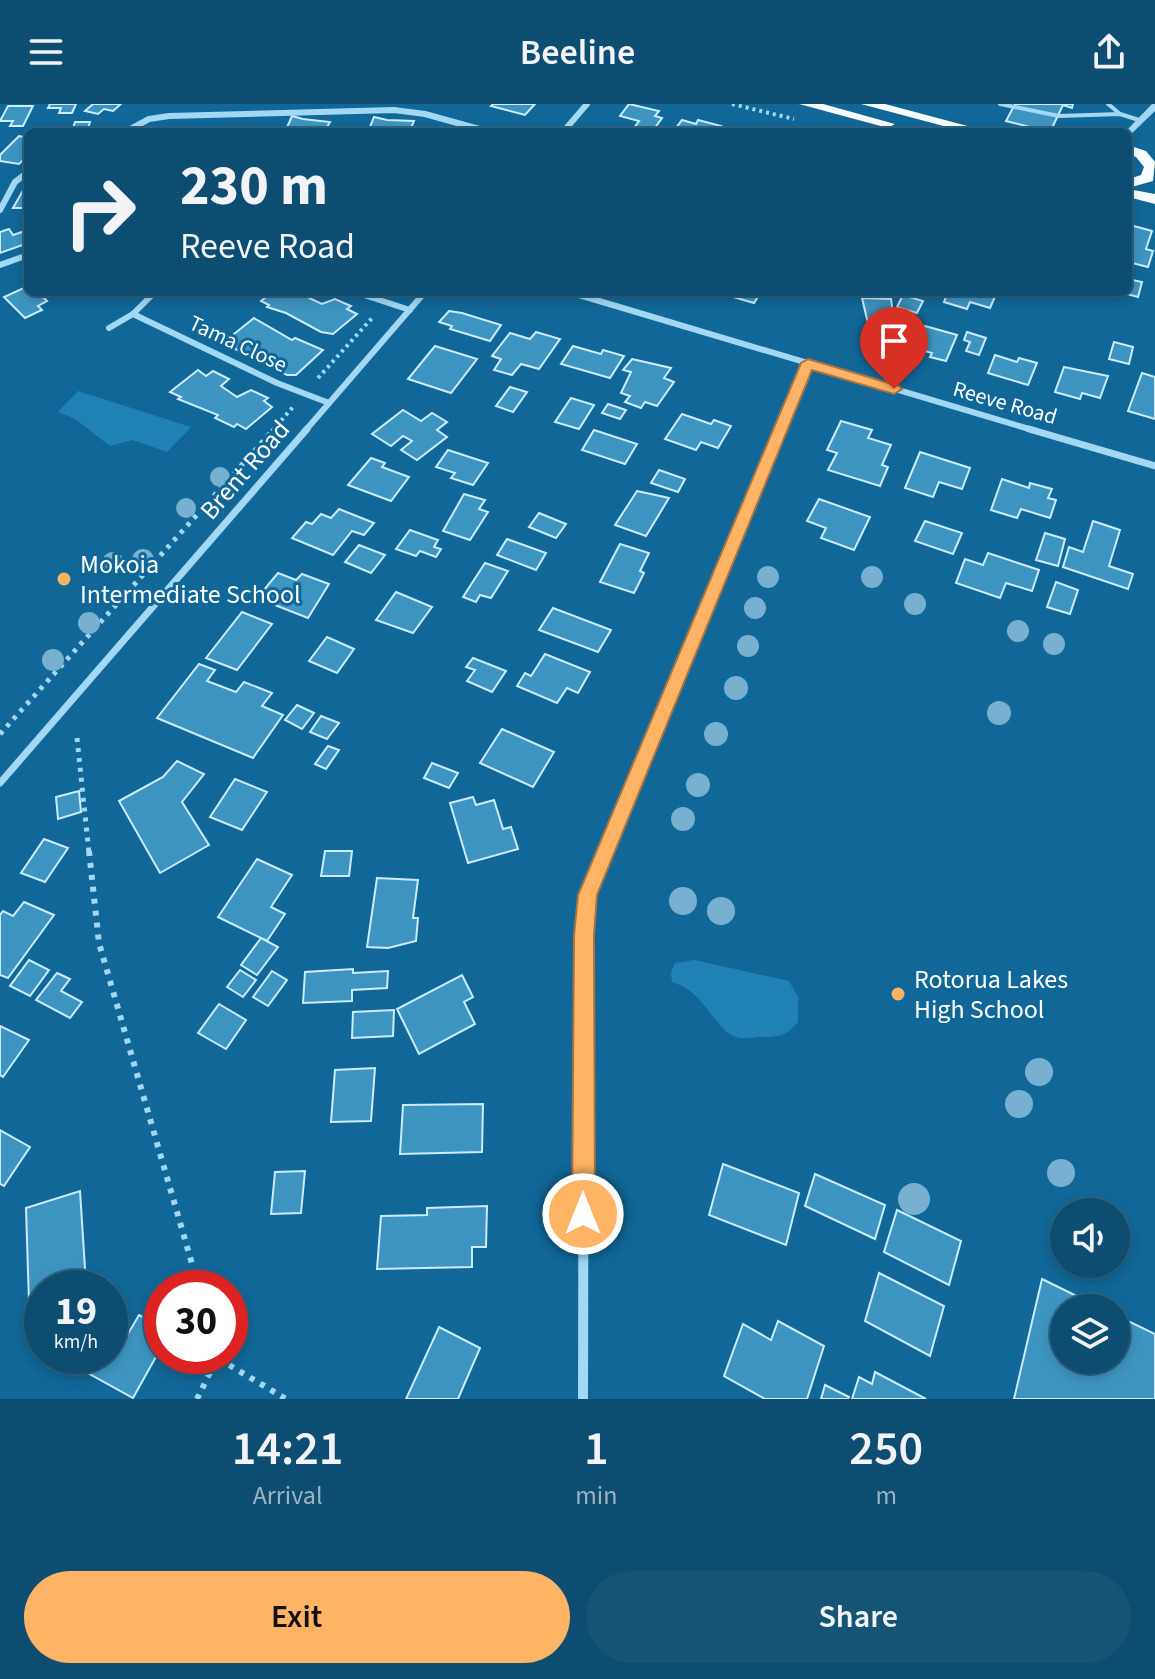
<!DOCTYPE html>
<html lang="en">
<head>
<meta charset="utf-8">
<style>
	:root { --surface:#0d4d71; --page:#165476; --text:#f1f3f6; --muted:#9ab4c3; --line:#2d6484; --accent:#ffb365 }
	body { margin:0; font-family:"Source Sans 3",sans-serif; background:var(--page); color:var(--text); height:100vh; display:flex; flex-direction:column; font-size:30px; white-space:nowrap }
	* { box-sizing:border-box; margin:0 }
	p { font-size:26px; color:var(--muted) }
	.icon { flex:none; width:44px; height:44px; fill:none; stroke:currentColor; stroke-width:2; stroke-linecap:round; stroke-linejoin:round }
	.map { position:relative; height:1295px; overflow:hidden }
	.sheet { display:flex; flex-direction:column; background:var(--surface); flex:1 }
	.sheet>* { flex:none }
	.banner { position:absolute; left:24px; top:24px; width:1108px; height:168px; border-radius:12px; box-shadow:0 4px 12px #0003,0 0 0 2px var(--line); background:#0d4d71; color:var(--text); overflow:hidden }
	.controls { position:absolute; left:1050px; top:1094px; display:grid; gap:16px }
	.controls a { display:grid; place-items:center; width:80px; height:80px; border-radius:50%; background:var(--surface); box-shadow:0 4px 12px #0003,0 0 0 2px var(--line); font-size:40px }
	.speed { position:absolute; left:24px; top:1166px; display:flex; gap:16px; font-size:40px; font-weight:700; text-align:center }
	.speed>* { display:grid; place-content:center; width:104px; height:104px; border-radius:50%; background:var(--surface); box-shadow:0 4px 12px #0003,0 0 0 2px var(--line); line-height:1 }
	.speed small { font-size:20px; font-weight:400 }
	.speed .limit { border:12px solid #d22; background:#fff; color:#111 }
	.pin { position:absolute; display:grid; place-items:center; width:68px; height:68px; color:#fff; margin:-82px -34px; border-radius:50% 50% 50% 0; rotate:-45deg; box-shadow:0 0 8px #0007 }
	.pin .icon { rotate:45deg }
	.me { position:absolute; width:88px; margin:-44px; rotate:0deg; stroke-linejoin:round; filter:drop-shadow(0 0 6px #0008) }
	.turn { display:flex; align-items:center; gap:28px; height:168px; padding:0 24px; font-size:36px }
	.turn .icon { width:104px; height:104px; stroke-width:2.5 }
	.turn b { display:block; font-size:56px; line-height:68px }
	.eta { display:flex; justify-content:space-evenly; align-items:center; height:136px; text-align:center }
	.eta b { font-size:48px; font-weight:600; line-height:56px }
	.primary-button { display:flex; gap:16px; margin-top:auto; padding:16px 24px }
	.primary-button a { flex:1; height:92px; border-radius:48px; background:var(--accent); color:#111; font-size:32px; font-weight:600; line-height:92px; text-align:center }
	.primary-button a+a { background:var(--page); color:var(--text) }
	header { display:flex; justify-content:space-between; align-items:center; height:104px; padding:0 24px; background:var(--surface); font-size:36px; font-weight:600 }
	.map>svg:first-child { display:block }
</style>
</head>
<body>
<header><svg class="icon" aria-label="menu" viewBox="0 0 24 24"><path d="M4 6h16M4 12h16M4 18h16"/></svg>Beeline<svg class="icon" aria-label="share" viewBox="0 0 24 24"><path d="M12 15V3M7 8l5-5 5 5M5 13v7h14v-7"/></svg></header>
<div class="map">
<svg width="1155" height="1295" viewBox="0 0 1155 1295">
	<rect width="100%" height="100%" fill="#116797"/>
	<g fill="#2081b5">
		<path d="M 78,287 L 191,323 L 167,348 L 133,336 L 110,342 L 75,315 L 58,308 Z"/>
		<path d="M 694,856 L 789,877 L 798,893 L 798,918 C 786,932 779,933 761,933 C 754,933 748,935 742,934 C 716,933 707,887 672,878 L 671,868 L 675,859 Z"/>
	</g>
	<g fill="#3e94c1" stroke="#caecfe" stroke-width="2">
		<path d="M 50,0 L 76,0 L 72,9 L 59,9 L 61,4 L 48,4 Z"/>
		<path d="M 93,0 L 121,0 L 113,7 L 104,5 L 98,10 L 85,7 Z"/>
		<path d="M 493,0 L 535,0 L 525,11 L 491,2 Z"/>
		<path d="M 629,0 L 659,7 L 655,12 L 662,14 L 652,28 L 634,24 L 639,17 L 620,12 Z"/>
		<path d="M 1015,0 L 1073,0 L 1072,4 L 1063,1 L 1050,28 L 1006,17 Z"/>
		<path d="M 8,2 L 33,2 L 23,22 L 10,22 L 13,17 L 0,17 Z"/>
		<path d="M 292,12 L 303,15 L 330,18 L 324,28 L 285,28 Z"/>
		<path d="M 374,13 L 387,16 L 414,17 L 411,24 L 404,23 L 402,28 L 368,28 Z"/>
		<path d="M 682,16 L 696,20 L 698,16 L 721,22 L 716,28 L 673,28 Z"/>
		<path d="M 75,18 L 90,18 L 88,24 L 109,23 L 107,28 L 66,28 L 68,24 L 73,24 Z"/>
		<path d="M 19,32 L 28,34 L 28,51 L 19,60 L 0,57 L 0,51 Z"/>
		<path d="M 25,83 L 28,83 L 28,104 L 13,104 Z"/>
		<path d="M 1134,122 L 1152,127 L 1146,145 L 1153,147 L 1148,163 L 1128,158 L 1128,128 L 1131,129 Z"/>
		<path d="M 9,125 L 13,131 L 28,126 L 28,139 L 0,149 L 0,128 Z"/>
		<path d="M 1128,175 L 1142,178 L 1138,193 L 1120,188 L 1128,188 Z"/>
		<path d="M 28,182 L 28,188 L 38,188 L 47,197 L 38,202 L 42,206 L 25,214 L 4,193 Z"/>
		<path d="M 272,188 L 310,188 L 306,191 L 309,194 L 322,200 L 335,195 L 351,202 L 347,205 L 357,210 L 333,230 L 321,228 L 286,209 L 267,203 L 269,201 L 261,197 Z"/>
		<path d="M 716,188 L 761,188 L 754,199 Z"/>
		<path d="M 948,188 L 997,188 L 990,204 L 970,198 L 967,205 L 944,198 Z"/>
		<path d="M 903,191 L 923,197 L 917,209 L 897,203 Z"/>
		<path d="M 862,194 L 891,195 L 897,236 L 879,235 L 878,228 L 870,228 Z"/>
		<path d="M 449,207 L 462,209 L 501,221 L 490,237 L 450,225 L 452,222 L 439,218 Z"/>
		<path d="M 254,214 L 292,236 L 295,234 L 323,246 L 296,271 L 287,271 L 268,261 L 274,256 L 270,254 L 272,252 L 259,246 L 252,246 L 247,250 L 228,242 L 224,238 Z"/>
		<path d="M 925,222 L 957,231 L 946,257 L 930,253 L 932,249 L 915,244 Z"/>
		<path d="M 536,228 L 560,235 L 539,265 L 521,260 L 512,271 L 494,266 L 501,255 L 492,252 L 510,229 L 530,235 Z"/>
		<path d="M 967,228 L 986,234 L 979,251 L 966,247 L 970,238 L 964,236 Z"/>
		<path d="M 1114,238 L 1133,243 L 1129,260 L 1109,255 Z"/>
		<path d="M 435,242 L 477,255 L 451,289 L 408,275 Z"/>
		<path d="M 573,242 L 601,250 L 603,246 L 624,252 L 610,274 L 561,260 Z"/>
		<path d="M 995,251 L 1017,258 L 1019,254 L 1037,259 L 1028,281 L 988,269 Z"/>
		<path d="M 632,255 L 671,264 L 664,274 L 674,278 L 657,302 L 645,298 L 641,304 L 625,298 L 630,292 L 621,289 L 631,268 L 623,266 Z"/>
		<path d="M 1064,263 L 1108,272 L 1100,294 L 1082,289 L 1080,295 L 1055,288 Z"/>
		<path d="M 198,266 L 206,272 L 213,267 L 229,275 L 221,282 L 237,293 L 251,286 L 268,294 L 264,297 L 272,303 L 246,325 L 237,320 L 234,323 L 215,314 L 218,311 L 178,295 L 181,293 L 170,288 Z"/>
		<path d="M 1142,269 L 1155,273 L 1155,315 L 1128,307 Z"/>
		<path d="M 510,283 L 527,288 L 513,308 L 496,302 Z"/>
		<path d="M 571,294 L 594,301 L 579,325 L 555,318 Z"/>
		<path d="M 608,300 L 626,306 L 620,315 L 602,309 Z"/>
		<path d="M 403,306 L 421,317 L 432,309 L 447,318 L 437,326 L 447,333 L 417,356 L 401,346 L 412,337 L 403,332 L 391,342 L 372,330 Z"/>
		<path d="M 682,310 L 711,320 L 714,316 L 731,322 L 718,344 L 701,338 L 696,346 L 665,335 Z"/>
		<path d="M 841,317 L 872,326 L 868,334 L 891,341 L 882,361 L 888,363 L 880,382 L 828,366 L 837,349 L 827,346 Z"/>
		<path d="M 594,326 L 637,340 L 625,360 L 582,346 Z"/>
		<path d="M 448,346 L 488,359 L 473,381 L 451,374 L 455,369 L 436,363 Z"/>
		<path d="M 920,348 L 970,364 L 962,385 L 939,378 L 933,393 L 905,384 Z"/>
		<path d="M 371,354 L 385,359 L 382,363 L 409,373 L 391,397 L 348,381 Z"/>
		<path d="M 659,366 L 685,375 L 678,388 L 651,379 Z"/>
		<path d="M 1002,375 L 1029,384 L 1030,379 L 1052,385 L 1048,394 L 1056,396 L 1050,414 L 1021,405 L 1017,414 L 991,406 Z"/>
		<path d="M 637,387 L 669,394 L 646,432 L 615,421 Z"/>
		<path d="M 464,390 L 485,396 L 479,405 L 488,408 L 470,436 L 443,427 Z"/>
		<path d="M 819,395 L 870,413 L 854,446 L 821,434 L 826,424 L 807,417 Z"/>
		<path d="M 339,405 L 374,419 L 364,431 L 352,427 L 333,451 L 292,434 L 306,418 L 312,420 L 321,410 L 331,414 Z"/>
		<path d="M 539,409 L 566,420 L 556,434 L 529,423 Z"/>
		<path d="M 925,417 L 962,429 L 953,450 L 915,437 Z"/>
		<path d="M 1093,417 L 1120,426 L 1109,462 L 1133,470 L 1128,485 L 1063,463 L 1069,443 L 1083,448 Z"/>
		<path d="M 410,426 L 438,436 L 434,443 L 441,445 L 436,453 L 420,447 L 416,452 L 396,445 Z"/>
		<path d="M 1045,429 L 1065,435 L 1058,462 L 1036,456 Z"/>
		<path d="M 507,435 L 546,449 L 536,466 L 497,451 Z"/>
		<path d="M 620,440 L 649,449 L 640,467 L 644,469 L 634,489 L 600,478 Z"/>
		<path d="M 359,441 L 385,451 L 371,469 L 345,458 Z"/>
		<path d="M 988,449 L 1039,466 L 1032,487 L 1006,479 L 1000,494 L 956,479 L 965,455 L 983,461 Z"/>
		<path d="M 485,459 L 508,467 L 491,494 L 480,491 L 476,498 L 463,493 Z"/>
		<path d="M 278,469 L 296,476 L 302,470 L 329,480 L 308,514 L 257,494 Z"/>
		<path d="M 1056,478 L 1078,486 L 1070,510 L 1047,503 Z"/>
		<path d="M 396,488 L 432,503 L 413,529 L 376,516 Z"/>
		<path d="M 553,504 L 611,526 L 598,548 L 539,526 Z"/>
		<path d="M 242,508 L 272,520 L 237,566 L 206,554 Z"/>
		<path d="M 327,533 L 354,545 L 337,569 L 309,557 Z"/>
		<path d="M 545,550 L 590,568 L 578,589 L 567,584 L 557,599 L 517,582 L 525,569 L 531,572 Z"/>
		<path d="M 473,554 L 506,567 L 492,588 L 467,577 L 475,566 L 466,563 Z"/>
		<path d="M 199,560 L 215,566 L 207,577 L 236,588 L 244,578 L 272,589 L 262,602 L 283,611 L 253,654 L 157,614 Z"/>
		<path d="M 297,601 L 314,609 L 302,625 L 285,616 Z"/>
		<path d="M 321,612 L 339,619 L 327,635 L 310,628 Z"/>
		<path d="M 502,625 L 554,648 L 533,683 L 480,659 Z"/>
		<path d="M 328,642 L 339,646 L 326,665 L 315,660 Z"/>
		<path d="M 177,657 L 204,670 L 182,698 L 209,741 L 160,769 L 119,697 L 163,673 Z"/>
		<path d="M 432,659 L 458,669 L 449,684 L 424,674 Z"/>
		<path d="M 235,675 L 267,688 L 242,726 L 210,713 Z"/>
		<path d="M 79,687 L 81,708 L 58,715 L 56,693 Z"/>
		<path d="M 473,693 L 476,701 L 494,696 L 503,725 L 511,723 L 518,745 L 468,759 L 450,699 Z"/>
		<path d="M 44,735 L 68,744 L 45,778 L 21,769 Z"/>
		<path d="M 325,747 L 352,747 L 349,772 L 321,772 Z"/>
		<path d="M 257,755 L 292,771 L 271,803 L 285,810 L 267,837 L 218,813 Z"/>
		<path d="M 377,774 L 418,776 L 413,814 L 418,814 L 416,837 L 388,844 L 367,843 Z"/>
		<path d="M 24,798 L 54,811 L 8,874 L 0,871 L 0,811 L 3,807 L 13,812 Z"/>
		<path d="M 261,834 L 278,843 L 257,871 L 241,861 Z"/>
		<path d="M 29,856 L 49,866 L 30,892 L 10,882 Z"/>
		<path d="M 353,865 L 353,869 L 388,867 L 387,884 L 352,886 L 352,897 L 303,899 L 305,868 Z"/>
		<path d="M 240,866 L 256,876 L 243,893 L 227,883 Z"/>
		<path d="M 272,867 L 287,876 L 268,902 L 253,893 Z"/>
		<path d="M 57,869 L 70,875 L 61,887 L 82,898 L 70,914 L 36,896 Z"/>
		<path d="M 462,871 L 473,893 L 464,898 L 475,920 L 419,950 L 397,905 Z"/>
		<path d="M 219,900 L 246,916 L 226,945 L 198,929 Z"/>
		<path d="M 394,906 L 393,932 L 352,934 L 353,908 Z"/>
		<path d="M 0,922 L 29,936 L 3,973 L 0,971 Z"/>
		<path d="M 375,964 L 371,1017 L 331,1018 L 335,966 Z"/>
		<path d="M 483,1000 L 482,1048 L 400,1050 L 403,1001 Z"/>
		<path d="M 0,1026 L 30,1043 L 4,1082 L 0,1080 Z"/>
		<path d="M 723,1060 L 799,1089 L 786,1141 L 709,1111 Z"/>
		<path d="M 305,1067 L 301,1109 L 271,1110 L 275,1068 Z"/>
		<path d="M 815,1070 L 885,1101 L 875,1135 L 805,1102 Z"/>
		<path d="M 80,1087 L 86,1180 L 75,1184 L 42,1184 L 42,1195 L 29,1199 L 26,1104 Z"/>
		<path d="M 487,1102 L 486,1143 L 472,1143 L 472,1163 L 377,1165 L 381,1112 L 427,1111 L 427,1104 Z"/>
		<path d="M 897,1106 L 961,1137 L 949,1181 L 884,1148 Z"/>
		<path d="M 879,1169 L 944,1202 L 930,1252 L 865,1217 Z"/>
		<path d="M 1042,1175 L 1101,1204 L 1064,1204 L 1064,1256 L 1116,1256 L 1116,1211 L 1155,1230 L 1155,1295 L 1014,1295 Z"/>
		<path d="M 139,1211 L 162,1223 L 162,1242 L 133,1294 L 77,1263 L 83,1252 L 110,1252 L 110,1227 L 125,1235 Z"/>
		<path d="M 778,1217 L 824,1242 L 807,1295 L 765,1295 L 724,1272 L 743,1220 L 771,1236 Z"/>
		<path d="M 439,1223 L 480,1244 L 458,1295 L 406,1295 Z"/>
		<path d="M 875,1268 L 926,1295 L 852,1295 L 859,1273 L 872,1280 Z"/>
		<path d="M 825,1281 L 849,1293 L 848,1295 L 821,1295 Z"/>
	</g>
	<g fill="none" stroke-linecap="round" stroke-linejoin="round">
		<g stroke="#a2d8f4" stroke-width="4" stroke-dasharray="3 4" stroke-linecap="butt">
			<path d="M 732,0 L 794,15"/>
			<path d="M 1004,24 L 1027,28"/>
			<path d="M 318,274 L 373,213"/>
			<path d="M 272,327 L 293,303"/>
		</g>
		<g stroke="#a2d8f4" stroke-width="5" stroke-dasharray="4 6" stroke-linecap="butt">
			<path d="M 0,630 L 274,325"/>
			<path d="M 77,634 L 89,749"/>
		</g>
		<g stroke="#a2d8f4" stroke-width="6" stroke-dasharray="5 7" stroke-linecap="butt">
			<path d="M 89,747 L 99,839 L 199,1184"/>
			<path d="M 219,1255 L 286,1295"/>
			<path d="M 197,1295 L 218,1252"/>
		</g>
		<g stroke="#a2d8f4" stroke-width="4">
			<path d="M 1000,0 L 1059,12 L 1120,10 L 1139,16"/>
			<path d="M 1108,0 L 1120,10"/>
		</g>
		<g stroke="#a2d8f4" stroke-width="6">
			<path d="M 125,28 L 149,15 L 169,12 L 394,6 L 425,10 L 490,28"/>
			<path d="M 563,28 L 587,0"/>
			<path d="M 0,106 L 15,78 L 28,68"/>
			<path d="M 0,161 L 28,151"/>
			<path d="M 355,188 L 410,206"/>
			<path d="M 569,188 L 1036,327"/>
			<path d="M 133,210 L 277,279 L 329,299"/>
			<path d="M 109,224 L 133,210 L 155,188"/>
			<path d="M 305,327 L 425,188"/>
			<path d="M 780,327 L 808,259"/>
		</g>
		<g stroke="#a2d8f4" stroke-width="7">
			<path d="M 1029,325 L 1155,362"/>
			<path d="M 0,679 L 307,325"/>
			<path d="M 605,749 L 781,325"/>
		</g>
		<path stroke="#a2d8f4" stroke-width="10" d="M 583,1295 L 584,831 L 588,791 L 606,747"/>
		<path fill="#a2d8f4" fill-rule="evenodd" d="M 1152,0 L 1155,0 L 1155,7 L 1128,33 L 1128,28 L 1125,28 Z"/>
		<g fill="#f7fcff" fill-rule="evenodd">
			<path d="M 799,0 L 823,0 L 895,20 L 888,24 Z"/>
			<path d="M 861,0 L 885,0 L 990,28 L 966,28 Z"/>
			<path d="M 1128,41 L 1146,47 L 1155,58 L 1153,77 L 1128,84 L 1128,75 L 1141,71 L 1144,63 L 1136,53 L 1128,50 Z"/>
			<path d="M 1128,85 L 1155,90 L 1155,100 L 1128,93 Z"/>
		</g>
	</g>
	<g fill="#77b0d0">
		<circle cx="220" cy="373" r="10"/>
		<circle cx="186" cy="404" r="10"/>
		<circle cx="143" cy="456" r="11"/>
		<circle cx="113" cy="459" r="11"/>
		<circle cx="768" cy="473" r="11"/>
		<circle cx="872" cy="473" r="11"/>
		<circle cx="915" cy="500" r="11"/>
		<circle cx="755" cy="504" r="11"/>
		<circle cx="89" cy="519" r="11"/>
		<circle cx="1018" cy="527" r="11"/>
		<circle cx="1054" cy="540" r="11"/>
		<circle cx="748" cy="542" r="11"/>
		<circle cx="53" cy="556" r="11"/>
		<circle cx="736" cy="584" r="12"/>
		<circle cx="999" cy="609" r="12"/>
		<circle cx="716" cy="630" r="12"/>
		<circle cx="698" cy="681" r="12"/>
		<circle cx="683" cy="715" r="12"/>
		<circle cx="683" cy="797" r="14"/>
		<circle cx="721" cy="807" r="14"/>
		<circle cx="1039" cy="968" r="14"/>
		<circle cx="1019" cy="1000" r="14"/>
		<circle cx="1061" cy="1069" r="14"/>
		<circle cx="914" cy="1095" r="16"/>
	</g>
	<path fill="#ffb365" stroke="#a67442" stroke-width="2" d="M 808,255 L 899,282 L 902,285 L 894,290 L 812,266 L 597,791 L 594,831 L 595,1110 L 591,1118 L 583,1121 L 575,1118 L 572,1110 L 574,831 L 578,791 L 801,259 Z"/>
	<g fill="#ffb365" stroke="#116797" stroke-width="3">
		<circle cx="64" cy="475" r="8"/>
		<circle cx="898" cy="890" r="8"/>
	</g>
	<g text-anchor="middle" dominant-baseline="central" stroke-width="6" stroke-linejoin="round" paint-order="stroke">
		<g font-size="22" fill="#fff" stroke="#116797">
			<text transform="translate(238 240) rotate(25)">Tama Close</text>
			<text transform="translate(1005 299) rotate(16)">Reeve Road</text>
		</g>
		<g font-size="26" fill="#fff" stroke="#116797">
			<text transform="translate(245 366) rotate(-49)">Brent Road</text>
		</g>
		<g font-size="26" fill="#fff" stroke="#116797" text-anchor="start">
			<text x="80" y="460">Mokoia<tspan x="80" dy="30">Intermediate School</tspan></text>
			<text x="914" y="875">Rotorua Lakes<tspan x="914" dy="30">High School</tspan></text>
		</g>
	</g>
</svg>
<div class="controls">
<a><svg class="icon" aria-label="sound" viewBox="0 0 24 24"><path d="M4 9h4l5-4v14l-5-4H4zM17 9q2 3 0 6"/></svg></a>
<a><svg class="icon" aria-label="layers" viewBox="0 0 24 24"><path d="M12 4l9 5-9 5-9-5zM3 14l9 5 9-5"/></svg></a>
</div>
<div class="speed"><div>19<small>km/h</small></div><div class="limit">30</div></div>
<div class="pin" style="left:894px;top:285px;background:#d93025"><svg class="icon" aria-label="arrive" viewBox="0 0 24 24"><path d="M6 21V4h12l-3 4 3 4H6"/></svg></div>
<svg class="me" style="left:583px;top:1110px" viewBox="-20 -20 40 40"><circle r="17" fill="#ffb365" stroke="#fff" stroke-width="3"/><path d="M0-11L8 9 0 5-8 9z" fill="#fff"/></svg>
<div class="banner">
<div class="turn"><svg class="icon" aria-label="right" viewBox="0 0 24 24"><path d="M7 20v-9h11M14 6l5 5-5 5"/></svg><div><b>230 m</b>Reeve Road</div></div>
</div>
</div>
<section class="sheet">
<div class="eta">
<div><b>14:21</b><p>Arrival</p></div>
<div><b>1</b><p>min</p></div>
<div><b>250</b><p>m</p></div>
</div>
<div class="primary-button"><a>Exit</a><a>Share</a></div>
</section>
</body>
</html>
